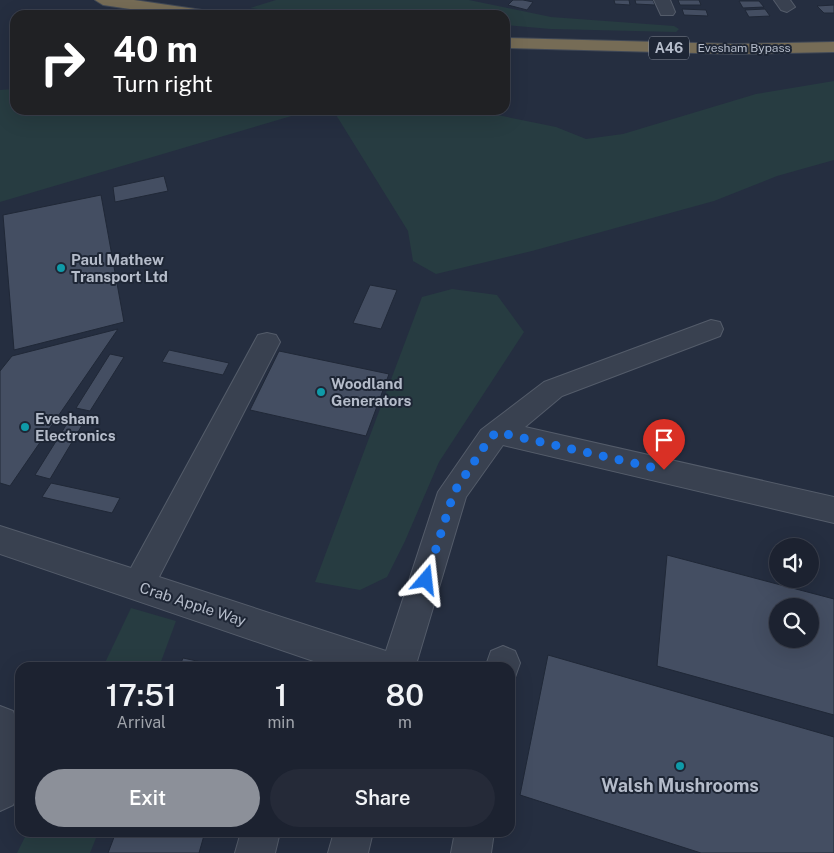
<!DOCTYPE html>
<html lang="en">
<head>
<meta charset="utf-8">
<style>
	:root { --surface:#1c2230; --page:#252a38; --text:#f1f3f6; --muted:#a0a4ab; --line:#3a3f4c; --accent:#8c9099 }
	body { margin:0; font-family:"Public Sans",sans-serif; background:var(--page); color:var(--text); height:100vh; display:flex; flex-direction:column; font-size:19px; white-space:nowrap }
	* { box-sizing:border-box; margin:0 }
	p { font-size:16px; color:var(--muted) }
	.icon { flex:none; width:28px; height:28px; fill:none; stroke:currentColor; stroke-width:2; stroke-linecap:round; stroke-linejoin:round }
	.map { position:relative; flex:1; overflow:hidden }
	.details { position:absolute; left:15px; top:662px; width:500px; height:175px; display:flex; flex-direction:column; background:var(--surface); border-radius:15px; box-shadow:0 5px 20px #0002,0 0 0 1px var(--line) }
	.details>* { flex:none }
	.hud { position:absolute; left:10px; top:10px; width:500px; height:105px; border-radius:15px; box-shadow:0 5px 20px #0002,0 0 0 1px var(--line); background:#202124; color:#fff; overflow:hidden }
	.fabs { position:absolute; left:769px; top:538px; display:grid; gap:10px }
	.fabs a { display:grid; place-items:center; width:50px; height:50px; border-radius:50%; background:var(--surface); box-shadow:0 5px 20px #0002,0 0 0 1px var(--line); font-size:25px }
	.pin { position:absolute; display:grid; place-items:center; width:42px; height:42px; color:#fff; margin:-51px -21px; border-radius:50% 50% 50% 0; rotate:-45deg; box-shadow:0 0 5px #0007 }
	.pin .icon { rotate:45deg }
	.me { position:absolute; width:55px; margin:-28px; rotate:17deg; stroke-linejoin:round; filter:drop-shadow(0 0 4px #0008) }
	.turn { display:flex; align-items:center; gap:18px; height:105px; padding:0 20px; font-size:22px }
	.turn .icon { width:65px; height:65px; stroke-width:2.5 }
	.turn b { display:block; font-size:35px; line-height:42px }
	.eta { display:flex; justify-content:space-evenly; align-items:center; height:85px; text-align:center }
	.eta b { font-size:30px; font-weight:600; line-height:35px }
	.button { display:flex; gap:10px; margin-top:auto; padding:10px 20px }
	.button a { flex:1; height:58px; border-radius:30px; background:var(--accent); color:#fff; font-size:20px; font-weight:600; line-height:58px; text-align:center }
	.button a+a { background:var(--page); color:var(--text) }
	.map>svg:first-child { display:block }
</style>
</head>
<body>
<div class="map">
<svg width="834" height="853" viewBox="0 0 834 853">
	<rect width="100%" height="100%" fill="#252e40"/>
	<g fill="#273c41">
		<path d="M 276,0 L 469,0 L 551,17 L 674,26 L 679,29 L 676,32 L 551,29 L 505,25 L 505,15 L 305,15 L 250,8 Z"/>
		<path d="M 834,81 L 834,160 L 777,176 L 714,201 L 532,251 L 436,274 L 413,261 L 408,231 L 333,110 L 473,110 L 556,127 L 586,139 L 623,134 L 756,94 Z"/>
		<path d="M 15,89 L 15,110 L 312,110 L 0,202 L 0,90 Z"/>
		<path d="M 452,289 L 497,295 L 524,332 L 439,462 L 405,541 L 387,577 L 360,590 L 315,582 L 422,297 Z"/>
		<path d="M 131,608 L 176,621 L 159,667 L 103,667 Z"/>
		<path d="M 27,833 L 27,832 L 98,833 L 90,853 L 17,853 Z"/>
	</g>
	<g fill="#444e62" stroke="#202837" fill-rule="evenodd">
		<path d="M 513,0 L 523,0 L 533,2 L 527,10 L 508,5 Z"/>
		<path d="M 614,0 L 629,0 L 630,5 L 615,4 Z"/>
		<path d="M 635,0 L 653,0 L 655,5 L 636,4 Z"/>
		<path d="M 678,0 L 699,0 L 701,5 L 680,5 Z"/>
		<path d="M 739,1 L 759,1 L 764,7 L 743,8 Z"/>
		<path d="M 834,5 L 834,13 L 824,13 L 817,6 Z"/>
		<path d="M 682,9 L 706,10 L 708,16 L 684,15 Z"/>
		<path d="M 765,9 L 770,16 L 749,17 L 745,10 Z"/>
		<path d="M 164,176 L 168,191 L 115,202 L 113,187 Z"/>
		<path d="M 101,195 L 124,322 L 14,350 L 3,215 Z"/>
		<path d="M 370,285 L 397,290 L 381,329 L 353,323 Z"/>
		<path d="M 118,329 L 10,486 L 0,483 L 0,371 L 12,356 Z"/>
		<path d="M 169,350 L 229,363 L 223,375 L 162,362 Z"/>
		<path d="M 279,351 L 389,374 L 366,436 L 250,410 Z"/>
		<path d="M 110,354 L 124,357 L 90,411 L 76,408 Z"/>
		<path d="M 73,414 L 87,417 L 50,479 L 35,475 Z"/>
		<path d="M 51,483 L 120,498 L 112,513 L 42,497 Z"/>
		<path d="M 667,555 L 834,599 L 834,715 L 657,666 ZM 778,606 L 810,606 L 810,639 L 778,639 Z"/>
		<path d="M 548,655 L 834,737 L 834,853 L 701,853 L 520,795 Z"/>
		<path d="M 183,658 L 229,668 L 179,668 Z"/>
		<path d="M 116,832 L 205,832 L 199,853 L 108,853 Z"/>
	</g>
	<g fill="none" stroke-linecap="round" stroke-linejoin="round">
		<g stroke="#545c6a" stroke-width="2">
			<g id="minor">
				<path d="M 654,0 L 670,0 L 675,12 L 673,15 L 661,15 Z"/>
				<path d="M 774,0 L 790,0 L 795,7 L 787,12 L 781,10 Z"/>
				<path d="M 711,320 L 720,322 L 723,329 L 720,336 L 562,396 L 525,427 L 834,497 L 834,523 L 503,445 L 466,497 L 415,668 L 334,668 L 0,554 L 0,526 L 131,568 L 258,335 L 267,333 L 276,335 L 280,342 L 159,577 L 386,651 L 438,492 L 481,430 L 544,382 Z"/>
				<path d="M 503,646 L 515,651 L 520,663 L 514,680 L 510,682 L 510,668 L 485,668 L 491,651 Z"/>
				<path d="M 0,706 L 13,711 C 23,736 25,782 13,805 L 0,811 Z"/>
				<path d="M 241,832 L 280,832 L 275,853 L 235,853 Z"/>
				<path d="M 334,832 L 373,832 L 368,853 L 328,853 Z"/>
				<path d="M 455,832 L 494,832 L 491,853 L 451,853 Z"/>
			</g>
		</g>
		<g stroke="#414957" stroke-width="2">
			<g id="highway">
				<path d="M 95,0 L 134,0 L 202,10 L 210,15 L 171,15 L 103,5 Z"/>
				<path d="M 505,38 L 734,44 L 834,42 L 834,52 L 734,54 L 505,48 Z"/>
			</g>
		</g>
		<use href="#minor" fill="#394150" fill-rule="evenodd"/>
		<use href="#highway" fill="#766c56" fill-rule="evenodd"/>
	</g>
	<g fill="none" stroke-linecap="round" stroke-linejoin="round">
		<path stroke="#1a73e8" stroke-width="9" stroke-dasharray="0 16.2" d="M 426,580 L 454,492 L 490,438 L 497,432 L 664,470"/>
	</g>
	<g fill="#0f9aa8" stroke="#1e2635" stroke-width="2">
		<circle cx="61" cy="268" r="5"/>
		<circle cx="321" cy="392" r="5"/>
		<circle cx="25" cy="427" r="5"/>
		<circle cx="680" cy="766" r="5"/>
	</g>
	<g text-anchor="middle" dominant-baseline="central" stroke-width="4" stroke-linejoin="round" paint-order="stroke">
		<g font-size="12" fill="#b5bcca" stroke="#1e2635">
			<text x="744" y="48">Evesham Bypass</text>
		</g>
		<rect fill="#1e2635" stroke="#888f9d" stroke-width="1" x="649" y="36.5" width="40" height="23" rx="4"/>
		<g font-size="14" font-weight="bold" fill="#b5bcca">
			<text x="669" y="48">A46</text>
		</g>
		<g font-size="15" font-weight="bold" fill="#b5bcca" stroke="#1e2635" text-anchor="start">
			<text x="71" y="259">Paul Mathew<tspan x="71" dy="17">Transport Ltd</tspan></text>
			<text x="331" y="383">Woodland<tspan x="331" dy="17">Generators</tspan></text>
			<text x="35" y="418">Evesham<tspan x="35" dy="17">Electronics</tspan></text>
		</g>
		<g font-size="15" fill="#b5bcca" stroke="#1e2635">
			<text transform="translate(193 604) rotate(18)">Crab Apple Way</text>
		</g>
		<g font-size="18" font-weight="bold" fill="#b5bcca" stroke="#1e2635">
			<text x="680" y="785">Walsh Mushrooms</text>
		</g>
	</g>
</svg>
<div class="fabs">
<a><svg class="icon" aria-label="sound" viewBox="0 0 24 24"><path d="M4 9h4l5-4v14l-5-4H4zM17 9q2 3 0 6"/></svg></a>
<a><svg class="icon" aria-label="search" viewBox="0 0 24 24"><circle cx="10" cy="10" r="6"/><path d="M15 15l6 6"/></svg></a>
</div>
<div class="pin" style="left:664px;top:470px;background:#d93025"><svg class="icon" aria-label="arrive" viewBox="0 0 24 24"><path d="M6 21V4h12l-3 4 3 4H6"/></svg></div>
<svg class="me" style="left:426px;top:580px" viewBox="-20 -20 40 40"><path d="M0-17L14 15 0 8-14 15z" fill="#1a73e8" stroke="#fff" stroke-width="4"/></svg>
<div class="hud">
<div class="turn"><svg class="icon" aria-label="right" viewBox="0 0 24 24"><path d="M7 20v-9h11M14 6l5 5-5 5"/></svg><div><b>40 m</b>Turn right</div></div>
</div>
<section class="details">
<div class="eta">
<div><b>17:51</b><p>Arrival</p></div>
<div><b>1</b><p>min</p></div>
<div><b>80</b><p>m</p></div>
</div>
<div class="button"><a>Exit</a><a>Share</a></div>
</section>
</div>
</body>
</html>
